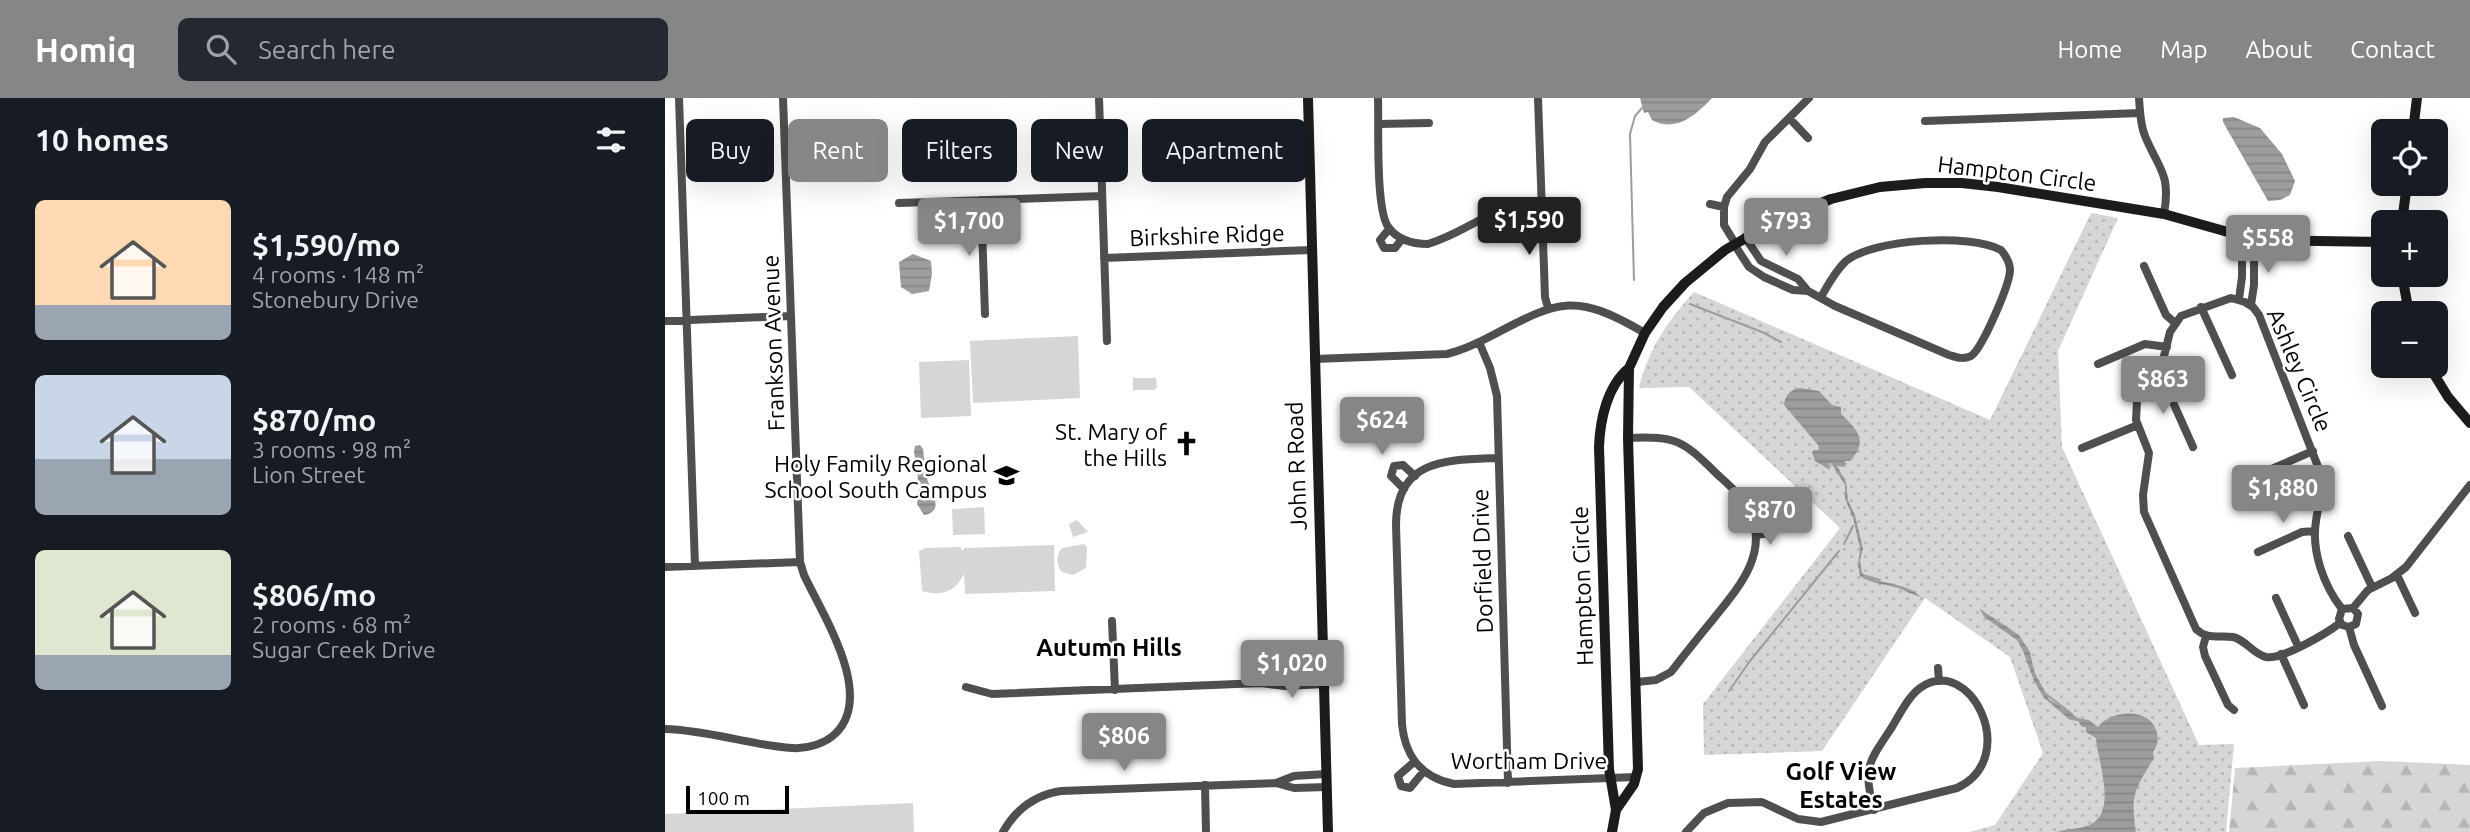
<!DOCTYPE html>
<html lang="en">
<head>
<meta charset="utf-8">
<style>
	body { margin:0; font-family:Ubuntu,sans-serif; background:#242831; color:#f1f3f6; height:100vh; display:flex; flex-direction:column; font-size:26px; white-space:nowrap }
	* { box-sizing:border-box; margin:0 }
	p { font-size:23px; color:#9ea1a6 }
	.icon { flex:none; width:38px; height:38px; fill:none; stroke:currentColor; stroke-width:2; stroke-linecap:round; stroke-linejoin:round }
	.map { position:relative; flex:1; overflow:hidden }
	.details { display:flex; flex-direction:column; background:#171b24; width:665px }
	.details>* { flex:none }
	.top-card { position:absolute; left:21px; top:21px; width:665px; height:63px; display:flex; gap:14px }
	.tools { position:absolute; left:1706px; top:21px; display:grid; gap:14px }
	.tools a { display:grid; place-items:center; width:77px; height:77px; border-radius:10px; background:#171b24; box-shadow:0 7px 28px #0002; font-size:35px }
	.scale { position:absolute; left:21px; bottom:18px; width:103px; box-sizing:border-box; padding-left:7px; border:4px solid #000; border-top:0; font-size:19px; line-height:24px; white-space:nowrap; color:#000; -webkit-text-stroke:5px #fff; paint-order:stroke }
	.price { position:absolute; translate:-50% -60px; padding:0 16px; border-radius:7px; background:#858687; color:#fff; font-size:23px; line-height:46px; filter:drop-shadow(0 2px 4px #0008) }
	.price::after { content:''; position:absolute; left:50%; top:42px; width:21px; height:16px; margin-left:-10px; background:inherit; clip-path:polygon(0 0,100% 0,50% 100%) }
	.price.on { background:#222; color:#fff }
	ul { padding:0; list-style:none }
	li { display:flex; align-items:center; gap:21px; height:175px; padding:0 35px }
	li span { display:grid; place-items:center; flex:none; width:196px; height:140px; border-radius:10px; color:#555 }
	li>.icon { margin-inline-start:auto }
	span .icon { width:84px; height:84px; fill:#fffc; stroke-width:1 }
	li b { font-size:30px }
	h2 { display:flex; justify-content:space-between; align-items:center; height:84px; padding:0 35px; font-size:30px }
	.chip { padding:0 24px; border-radius:10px; background:#171b24; box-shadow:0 7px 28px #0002; font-size:24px; line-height:63px }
	.chip.on { background:#858687; color:#fff }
	header { display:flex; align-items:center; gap:42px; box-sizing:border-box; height:98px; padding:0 35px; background:#858687; color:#fff }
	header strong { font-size:33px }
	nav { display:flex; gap:38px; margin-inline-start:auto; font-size:24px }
	.search { width:490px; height:63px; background:#242831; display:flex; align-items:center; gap:18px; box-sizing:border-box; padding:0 24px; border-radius:10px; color:#9ea1a6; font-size:26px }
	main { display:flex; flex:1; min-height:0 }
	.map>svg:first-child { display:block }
	.grass { fill:url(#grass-dots) }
	.forest { fill:url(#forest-firs) }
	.park { fill:#d6d6d6 }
	.water { fill:url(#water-rules) }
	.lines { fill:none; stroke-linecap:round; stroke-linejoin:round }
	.stream { stroke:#9d9d9d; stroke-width:2 }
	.street { stroke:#4f4f4f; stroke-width:8 }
	.secondary { stroke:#1c1c1c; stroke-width:10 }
	.labels { text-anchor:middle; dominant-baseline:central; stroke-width:5; stroke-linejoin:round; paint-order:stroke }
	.street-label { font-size:23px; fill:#000; stroke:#fff }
	.poi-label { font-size:23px; fill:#000; stroke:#fff; text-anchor:end }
	.neighbourhood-label { font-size:24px; font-weight:bold; fill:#000; stroke:#fff }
</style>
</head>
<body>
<header>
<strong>Homiq</strong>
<div class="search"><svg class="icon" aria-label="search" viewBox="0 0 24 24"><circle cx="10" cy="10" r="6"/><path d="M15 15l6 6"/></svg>Search here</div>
<nav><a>Home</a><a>Map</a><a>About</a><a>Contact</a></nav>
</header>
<main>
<section class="details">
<h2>10 homes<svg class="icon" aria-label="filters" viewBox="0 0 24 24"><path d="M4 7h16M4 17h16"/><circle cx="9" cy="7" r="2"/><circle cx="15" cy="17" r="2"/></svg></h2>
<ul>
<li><span style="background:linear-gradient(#ffd9b3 75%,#9aa5b1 0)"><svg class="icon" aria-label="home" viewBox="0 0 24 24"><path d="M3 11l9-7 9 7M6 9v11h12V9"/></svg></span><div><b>$1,590/mo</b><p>4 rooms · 148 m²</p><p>Stonebury Drive</p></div></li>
<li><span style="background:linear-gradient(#c9d6e8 60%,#9aa5b1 0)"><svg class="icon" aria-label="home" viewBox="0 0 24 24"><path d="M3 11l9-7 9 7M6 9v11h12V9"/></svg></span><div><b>$870/mo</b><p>3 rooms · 98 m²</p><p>Lion Street</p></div></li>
<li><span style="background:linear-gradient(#dfe7d0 75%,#9aa5b1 0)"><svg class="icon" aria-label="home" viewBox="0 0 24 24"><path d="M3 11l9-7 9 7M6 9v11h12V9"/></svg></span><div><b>$806/mo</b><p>2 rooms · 68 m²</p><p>Sugar Creek Drive</p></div></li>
</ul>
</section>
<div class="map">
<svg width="1805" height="734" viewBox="0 0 1805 734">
	<defs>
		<pattern id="grass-dots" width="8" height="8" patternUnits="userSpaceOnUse" patternTransform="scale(1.75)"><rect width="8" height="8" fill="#d6d6d6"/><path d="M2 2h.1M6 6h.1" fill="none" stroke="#b6b6b6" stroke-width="1.8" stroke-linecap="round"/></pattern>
		<pattern id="forest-firs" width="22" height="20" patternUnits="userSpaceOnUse" patternTransform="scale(1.75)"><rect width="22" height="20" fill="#d6d6d6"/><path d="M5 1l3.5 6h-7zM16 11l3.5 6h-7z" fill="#b6b6b6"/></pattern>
		<pattern id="water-rules" width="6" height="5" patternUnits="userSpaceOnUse" patternTransform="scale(1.75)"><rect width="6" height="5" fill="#9d9d9d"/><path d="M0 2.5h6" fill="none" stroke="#858585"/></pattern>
	</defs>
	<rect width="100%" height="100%" fill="#fff"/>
	<path class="grass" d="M1426 115 1453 120 1393 253 1397 349 1534 647 1569 646 1561 734H1304L1330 727 1378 655 1345 559 1260 500 1157 653 1039 657 1038 606 1175 430 1024 289 974 290C983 251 1003 223 1029 194L1325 322Z"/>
	<path class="forest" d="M1717 663 1805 667V734H1564L1570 670Z"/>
	<path class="park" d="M413 238 415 300 308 305 305 243Z
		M304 262 306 318 256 320 254 264Z
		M468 280H491L492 289 489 292H468Z
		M319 409 320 436 288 437 287 411Z
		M412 422 423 434 408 439 404 426Z
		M419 446 422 449 421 470 408 477 397 474C391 467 391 457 397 450Z
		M389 447 390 493 300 496 299 476C290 494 276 499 257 493L254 453 260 450 295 449 298 453 299 450Z
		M248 705 249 734H0V716Z"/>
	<path class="water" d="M975 0H1047C1031 17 1011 35 987 22L983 14 979 15Z
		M1569 19 1595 30 1617 56 1630 83 1625 97 1615 102 1603 103 1558 24V20Z
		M248 156 266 163 267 176 264 193 247 196 236 189 234 164Z
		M1135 290 1154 293 1167 307 1176 309V316C1192 331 1204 343 1185 363H1179L1182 366 1178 369 1172 368 1181 384 1183 402 1190 417 1198 451 1195 462 1197 475C1211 487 1240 483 1256 499 1248 497 1241 493 1233 490 1221 486 1206 486 1195 478L1193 468 1195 450 1188 420 1180 401V387L1166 365 1164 366 1165 372 1150 363 1147 354 1149 352H1154L1153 347 1119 307C1120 297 1126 291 1135 290Z
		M255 347 258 351C259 360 260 370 262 380 264 392 282 413 259 417L252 406 254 389 249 353 250 348Z
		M1315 511 1354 537 1365 554 1369 573 1384 601 1413 620 1424 622 1433 629C1445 612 1484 609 1491 632 1494 640 1493 647 1488 654L1489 660C1470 691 1465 697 1471 734H1392C1402 730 1414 732 1424 727 1454 715 1432 661 1431 640L1421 634V629H1417L1413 623 1405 622 1379 600 1369 583 1358 553 1352 542 1319 519Z"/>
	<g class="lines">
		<path class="stream" d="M969 182 965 36 970 18 977 10
			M1025 206 1097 234 1116 244
			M1179 446 1188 428
			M1201 478 1215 482
			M1064 593 1085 563 1174 453
			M1381 596 1407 616"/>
		<path class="street" d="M14 0 30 468
			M434 0 442 243
			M713 0C714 25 710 114 724 130 734 143 748 146 763 146 806 133 828 105 877 104
			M873 0 880 199 883 210
			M1474 0C1475 13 1475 26 1480 38 1494 72 1506 75 1499 116
			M1125 21 1143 40
			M1260 23 1475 15
			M714 26 764 25
			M316 102 320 216
			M234 105 437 98
			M1045 106 1059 109
			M724 131 715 142 719 150H730L737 141
			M1080 139 1096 163 1133 181 1143 193
			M1070 145 1059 127V109L1062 99 1085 71 1100 44 1144 0
			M1069 146 1084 169 1099 179 1128 192 1143 193 1170 208 1284 257C1291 259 1299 262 1306 258 1317 251 1345 186 1345 172 1345 164 1341 158 1336 152 1305 135 1208 141 1181 163 1170 173 1163 187 1156 199
			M439 160 646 152
			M1479 168 1501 217 1510 225
			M1574 201 1577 179V138
			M1586 207 1589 187V141
			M1536 209 1567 277
			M0 223 126 218
			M814 244 825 270 832 298 843 685
			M649 261 782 256C799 252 813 245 828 237 896 201 911 195 980 235
			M1433 266 1480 246 1502 249
			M1492 274 1498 282 1528 349
			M963 340C1013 338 1017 342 1053 377 1065 388 1078 399 1085 414 1104 455 1074 489 1050 519 1035 537 1020 556 1006 574L991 582 972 584
			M1417 350 1473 327
			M833 360C783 362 731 360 731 427L737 626C740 658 757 680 789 686L971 679
			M1595 376 1648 353
			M739 391 726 378 729 368 738 367 750 378
			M1091 437 1104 435
			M1683 438 1707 489
			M1593 454 1637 434 1650 433
			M0 469 135 464
			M1732 477 1750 515
			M1611 500 1633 548
			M1688 510 1693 516 1691 526 1684 529 1677 527 1674 521 1677 511 1688 510 1703 492 1727 480 1741 469 1805 387
			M447 523 450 592
			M1675 525C1662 535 1617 562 1601 559 1588 556 1581 542 1568 539 1554 537 1542 542 1531 531L1479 414 1478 397 1484 355 1471 322 1472 303 1497 266 1505 234 1516 218 1566 200 1580 204 1588 209 1594 217 1657 379C1659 394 1653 407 1651 423 1646 453 1659 488 1677 511
			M1684 529 1689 547 1717 608
			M1541 538 1538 549 1540 558 1563 607 1569 612
			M1616 556 1639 607
			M1273 570 1274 583
			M596 585 619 575 658 572
			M301 589 327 596 596 585 620 588 659 586
			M0 631C43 632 84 647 127 650 142 651 160 646 171 635 210 596 157 516 139 477L135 464 118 0
			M749 664 733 678 736 688 745 690 759 673
			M611 685 629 678 661 676
			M540 687 541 734
			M338 734C351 711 370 697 396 693L611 685 629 690 662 689
			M1021 734 1039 715 1063 705 1097 704 1133 721 1156 724 1292 690C1357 660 1305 554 1255 590 1243 599 1235 616 1227 629 1204 664 1197 669 1209 712"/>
		<path class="secondary" d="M643 0 663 734
			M1748 33 1752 0
			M1737 124 1742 86
			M1737 177 1744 215
			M1764 268 1783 299 1805 325
			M951 712 969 686 973 671 963 340 964 270 980 235 998 209 1020 185 1060 152 1107 125 1166 101 1215 89 1260 85H1297L1333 89 1499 116 1577 138 1598 142 1718 144
			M947 734 951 712 944 671 934 349C935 322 942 288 964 270"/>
	</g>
	<defs>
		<symbol id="church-bare" viewBox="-9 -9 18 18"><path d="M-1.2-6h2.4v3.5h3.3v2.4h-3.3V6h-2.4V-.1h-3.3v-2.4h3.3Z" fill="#000" stroke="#fff" stroke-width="2.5" paint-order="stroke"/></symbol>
		<symbol id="school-bare" viewBox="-9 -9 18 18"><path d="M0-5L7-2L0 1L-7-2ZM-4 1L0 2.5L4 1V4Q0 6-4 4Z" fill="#000" stroke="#fff" stroke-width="2.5" paint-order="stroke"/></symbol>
	</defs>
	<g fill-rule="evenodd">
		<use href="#church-bare" x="504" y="328" width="35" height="35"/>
		<use href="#school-bare" x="324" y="360" width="35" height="35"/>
	</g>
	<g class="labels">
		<g class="street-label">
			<text transform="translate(1352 75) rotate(7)">Hampton Circle</text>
			<text transform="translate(542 137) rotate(-2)">Birkshire Ridge</text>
			<text transform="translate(108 245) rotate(-92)">Frankson Avenue</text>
			<text transform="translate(1635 272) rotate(67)">Ashley Circle</text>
			<text transform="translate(631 368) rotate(-92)">John R Road</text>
			<text transform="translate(817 463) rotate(-92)">Dorfield Drive</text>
			<text transform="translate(917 488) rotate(-92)">Hampton Circle</text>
			<text x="864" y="662">Wortham Drive</text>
		</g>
		<g class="poi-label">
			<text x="502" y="333">St. Mary of<tspan x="502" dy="26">the Hills</tspan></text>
			<text x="322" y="365">Holy Family Regional<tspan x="322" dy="26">School South Campus</tspan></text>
		</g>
		<g class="neighbourhood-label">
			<text x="444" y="549">Autumn Hills</text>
			<text x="1176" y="673">Golf View<tspan x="1176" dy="28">Estates</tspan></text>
		</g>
	</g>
</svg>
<div class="tools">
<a><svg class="icon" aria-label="locate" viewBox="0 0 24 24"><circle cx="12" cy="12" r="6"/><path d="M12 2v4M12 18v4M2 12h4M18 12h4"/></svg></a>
<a>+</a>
<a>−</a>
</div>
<div class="scale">100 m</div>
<b class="price on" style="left:864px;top:159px">$1,590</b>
<b class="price" style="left:304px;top:160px">$1,700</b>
<b class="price" style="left:1121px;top:160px">$793</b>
<b class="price" style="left:1603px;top:177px">$558</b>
<b class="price" style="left:1498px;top:318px">$863</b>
<b class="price" style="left:717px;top:359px">$624</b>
<b class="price" style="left:1618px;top:427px">$1,880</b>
<b class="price" style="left:1105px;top:449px">$870</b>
<b class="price" style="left:627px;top:602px">$1,020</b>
<b class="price" style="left:459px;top:675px">$806</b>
<div class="top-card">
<a class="chip">Buy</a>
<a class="chip on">Rent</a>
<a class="chip">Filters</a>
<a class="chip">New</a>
<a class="chip">Apartment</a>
</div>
</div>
</main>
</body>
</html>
